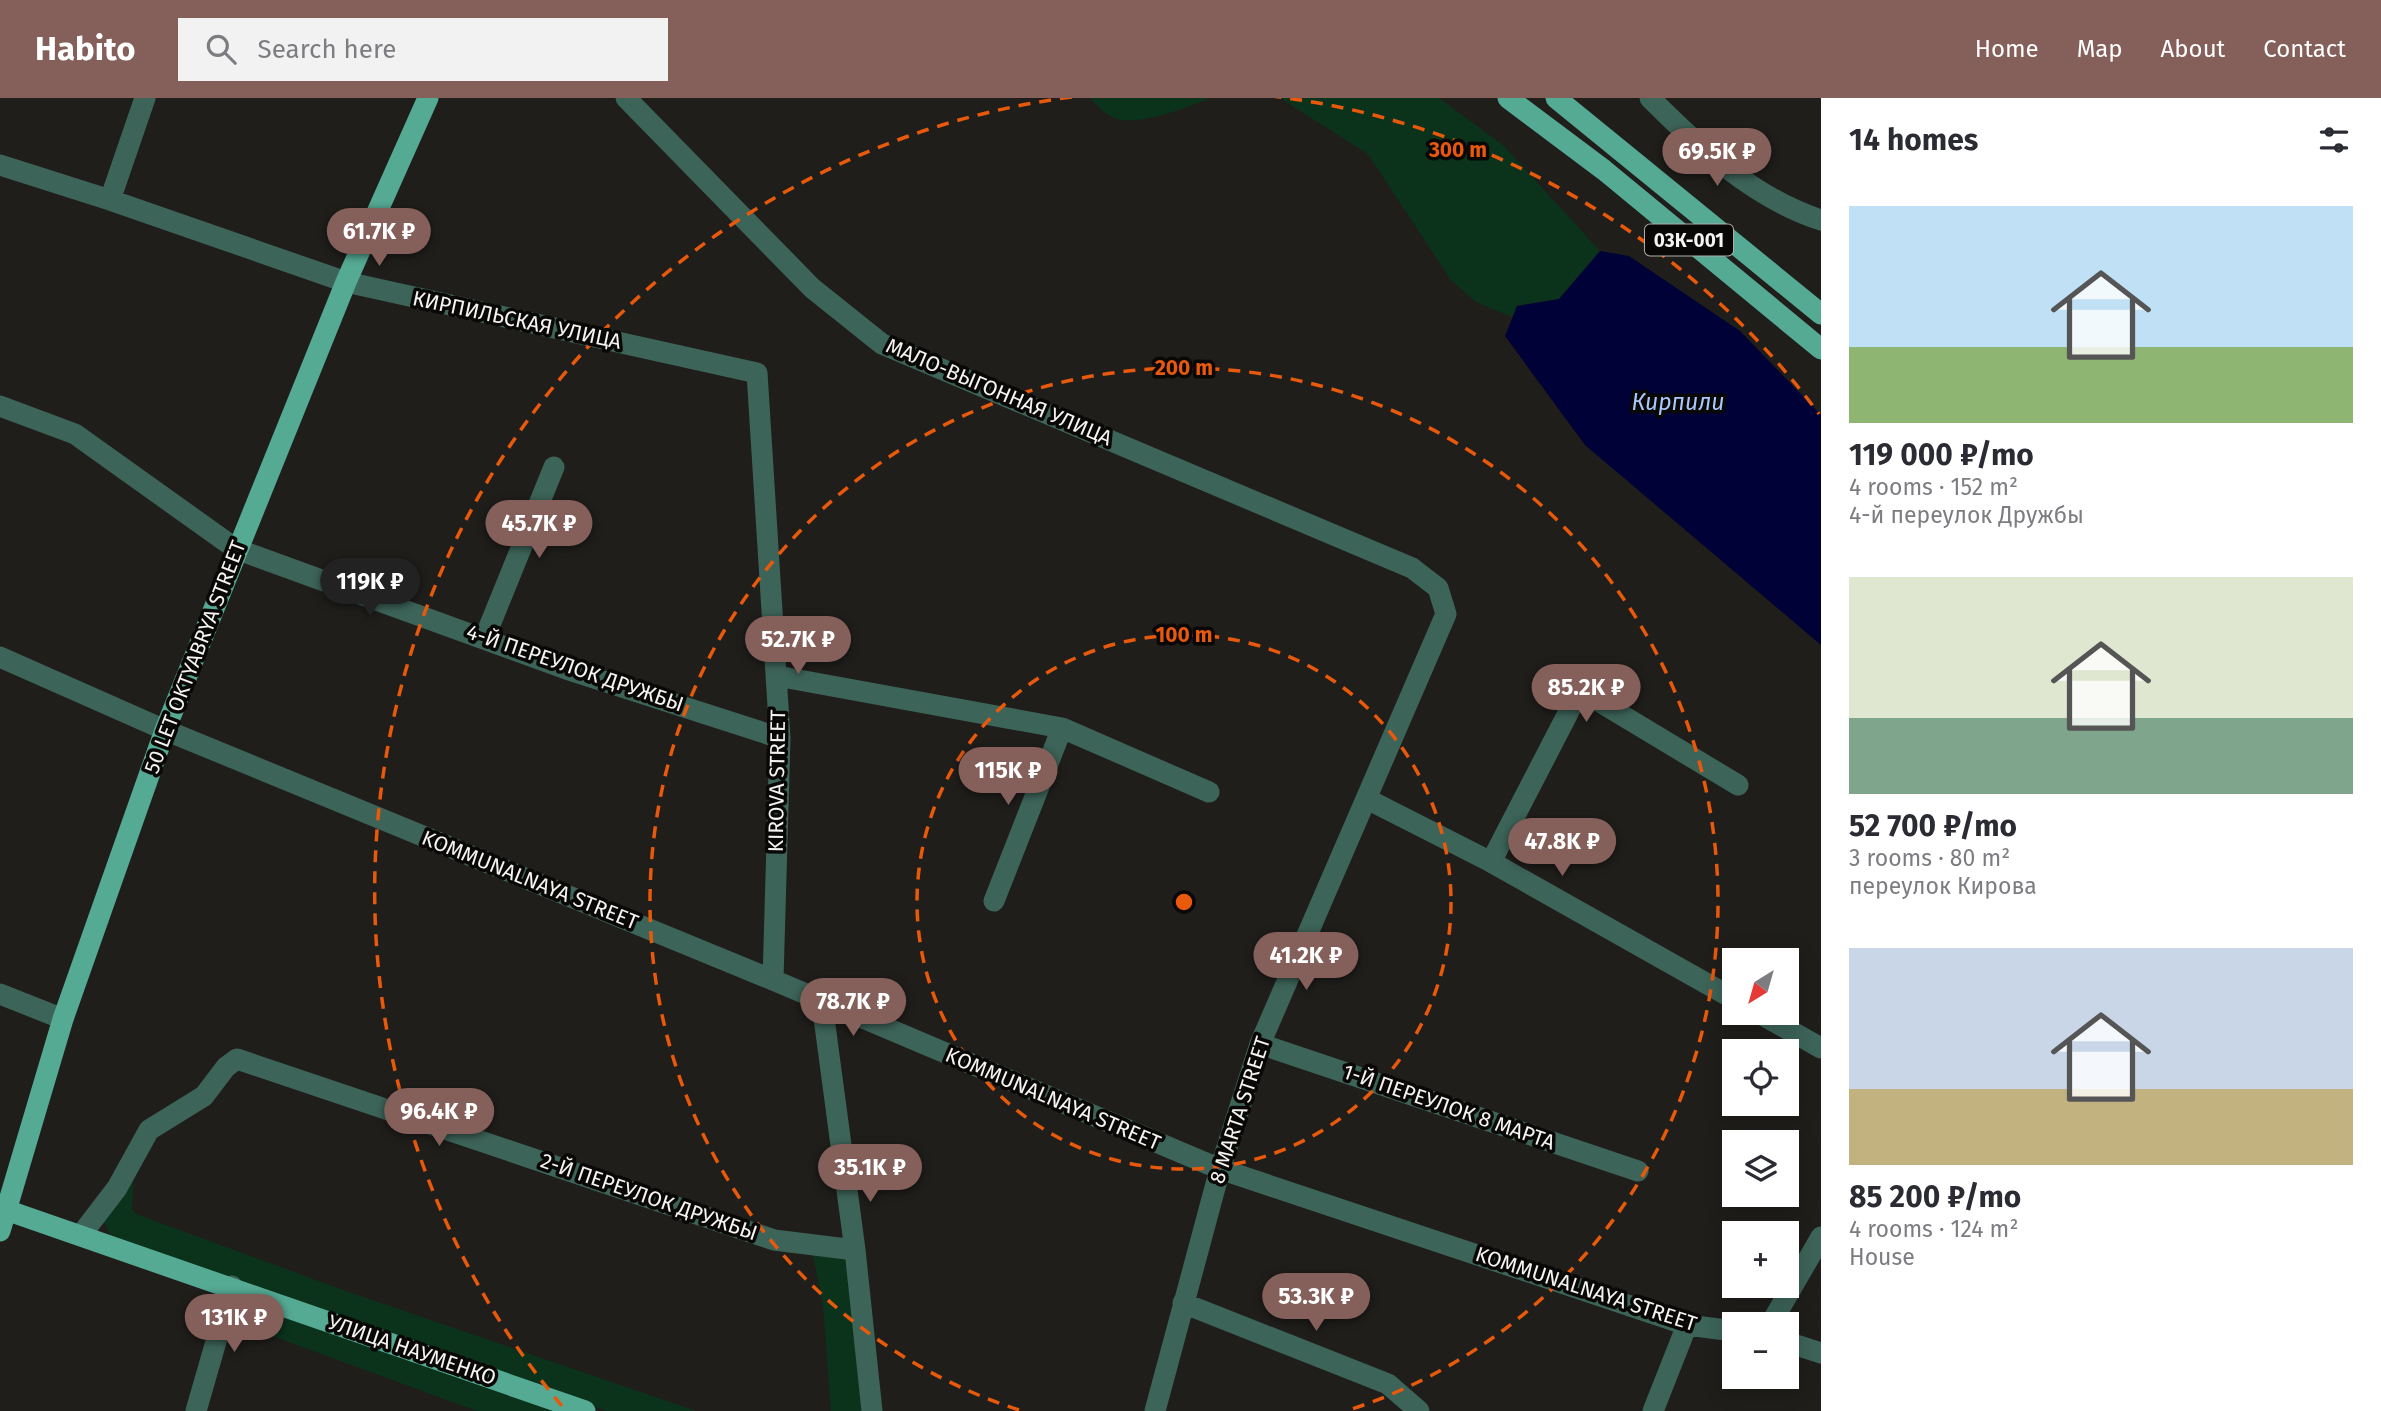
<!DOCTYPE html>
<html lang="en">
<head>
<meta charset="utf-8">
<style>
	body { margin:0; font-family:"Fira Sans",sans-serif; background:#f2f2f3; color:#2b2b33; height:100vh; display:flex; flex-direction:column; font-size:26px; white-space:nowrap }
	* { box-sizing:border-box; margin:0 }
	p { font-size:23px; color:#7c7c81 }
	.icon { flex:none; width:38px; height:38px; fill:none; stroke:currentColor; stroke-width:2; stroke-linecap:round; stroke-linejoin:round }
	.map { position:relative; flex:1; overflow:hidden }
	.details { display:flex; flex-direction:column; background:#fff; width:560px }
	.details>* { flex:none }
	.needle { width:46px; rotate:217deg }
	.buttons { position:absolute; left:1722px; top:850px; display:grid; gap:14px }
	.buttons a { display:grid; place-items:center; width:77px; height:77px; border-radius:0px; background:#fff; box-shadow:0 4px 18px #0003; font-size:35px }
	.price { position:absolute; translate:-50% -60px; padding:0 16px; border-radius:24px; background:#855f5a; color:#fff; font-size:23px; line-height:46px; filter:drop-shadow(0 2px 4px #0008) }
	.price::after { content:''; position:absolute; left:50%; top:42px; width:21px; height:16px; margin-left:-10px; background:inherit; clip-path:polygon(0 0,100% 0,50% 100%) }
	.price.selected { background:#222; color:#fff }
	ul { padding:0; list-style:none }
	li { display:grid; align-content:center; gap:14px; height:371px; padding:0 28px }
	li span { display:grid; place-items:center; height:217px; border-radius:0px; color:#555 }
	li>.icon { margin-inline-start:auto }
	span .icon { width:126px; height:126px; fill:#fffc; stroke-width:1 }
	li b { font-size:30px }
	h2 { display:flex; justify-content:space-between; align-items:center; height:84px; padding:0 28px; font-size:30px }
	header { display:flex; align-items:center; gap:42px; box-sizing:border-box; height:98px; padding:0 35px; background:#855f5a; color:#fff }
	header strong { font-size:33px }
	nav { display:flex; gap:38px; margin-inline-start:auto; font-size:24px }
	.search { width:490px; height:63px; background:#f2f2f3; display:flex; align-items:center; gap:18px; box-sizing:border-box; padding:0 24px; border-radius:0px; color:#7c7c81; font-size:26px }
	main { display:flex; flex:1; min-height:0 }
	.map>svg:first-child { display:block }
	.green { fill:#0b331c }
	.water { fill:#000136 }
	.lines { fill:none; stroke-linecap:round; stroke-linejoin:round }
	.minor { stroke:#3d6459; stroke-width:21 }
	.major { stroke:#55aa94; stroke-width:21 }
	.ring { fill:none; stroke:#e8590c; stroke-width:3.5; stroke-dasharray:12 9 }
	.labels { text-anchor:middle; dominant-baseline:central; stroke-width:7; stroke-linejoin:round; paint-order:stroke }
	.shield { fill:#090807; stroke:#aeadac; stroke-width:2 }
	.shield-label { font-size:19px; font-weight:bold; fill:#f5f4f2 }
	.street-label { font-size:21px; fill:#f5f4f2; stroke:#090807 }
	.water-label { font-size:23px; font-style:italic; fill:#a9c9fe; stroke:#090807 }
	.centre { fill:#e8590c; stroke:#090807; stroke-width:3.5 }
	.ring-label { font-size:21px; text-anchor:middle; font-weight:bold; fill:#e8590c; stroke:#090807; stroke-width:7; stroke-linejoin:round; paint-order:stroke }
</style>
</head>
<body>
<header>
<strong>Habito</strong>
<div class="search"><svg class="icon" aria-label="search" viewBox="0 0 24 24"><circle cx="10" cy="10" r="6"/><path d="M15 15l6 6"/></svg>Search here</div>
<nav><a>Home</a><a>Map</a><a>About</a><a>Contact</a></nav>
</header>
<main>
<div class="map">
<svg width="1821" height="1313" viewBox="0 0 1821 1313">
	<rect width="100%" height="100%" fill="#1f1e1b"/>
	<path class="green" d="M1090 0H1210C1188 9 1133 32 1110 18 1103 14 1096 6 1090 0Z
		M1280 0H1439L1504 48 1600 153 1559 201 1517 208 1512 219 1476 204 1451 182 1368 56Z
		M134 1075 132 1111 136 1116 346 1193 696 1313H607L118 1141 110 1136 104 1124Z
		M813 1157H845L865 1313H831L823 1208Z
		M235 1201 555 1313H477L226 1221Z"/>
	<path class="water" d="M1600 153 1629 158 1740 233 1821 317V547L1585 347 1505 238 1517 208 1559 201Z"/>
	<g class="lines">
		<path class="minor" d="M626 0 812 190 882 246 1412 470 1438 490 1446 516 1260 946 1220 1071 1155 1313
			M1650 0C1700 50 1753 100 1821 122
			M0 67 110 102 346 184 757 275 780 640 773 882
			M110 102 145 0
			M0 308 75 336 236 451 566 571 780 640
			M485 539 554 369
			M0 559 165 632 773 882 1220 1071 1687 1227 1734 1233
			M777 578 1062 630 1209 694
			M1367 701 1491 764 1734 901
			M1491 764 1580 592 1738 687
			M994 803 1062 630
			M0 896 63 921
			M822 905 855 1152 872 1313
			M1759 915 1821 950
			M1260 946 1638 1073
			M81 1137 117 1090 149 1032 204 998 226 969 237 961 774 1142 855 1152
			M1183 1205 1388 1286 1419 1313
			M1770 1227 1821 1139
			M1787 1244 1821 1255
			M196 1313 232 1188
			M1653 1313 1687 1227"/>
		<path class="major" d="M1508 0 1604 72 1821 251
			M1556 0 1821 216
			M0 1110 585 1313
			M0 1133 63 921 165 632 346 184 428 0"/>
	</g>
	<g class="ring">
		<circle cx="1184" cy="804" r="267"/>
		<path d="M1019 1312A534 534 0 1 1 1349 1312"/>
		<path d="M562 1308A801 801 0 1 1 1819 316"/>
	</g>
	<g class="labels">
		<rect class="shield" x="1645" y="126.5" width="88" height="31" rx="5"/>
		<g class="shield-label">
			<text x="1689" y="142">03К-001</text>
		</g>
		<g class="street-label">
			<text transform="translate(517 222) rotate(12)">КИРПИЛЬСКАЯ УЛИЦА</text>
			<text transform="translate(999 294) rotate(23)">МАЛО-ВЫГОННАЯ УЛИЦА</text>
			<text transform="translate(195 559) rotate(-69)">50 LET OKTYABRYA STREET</text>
			<text transform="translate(575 570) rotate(19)">4-Й ПЕРЕУЛОК ДРУЖБЫ</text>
			<text transform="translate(777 683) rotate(-89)">KIROVA STREET</text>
			<text transform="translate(530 782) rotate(22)">KOMMUNALNAYA STREET</text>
			<text transform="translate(1053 1001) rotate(23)">KOMMUNALNAYA STREET</text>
			<text transform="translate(1449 1009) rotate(19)">1-Й ПЕРЕУЛОК 8 МАРТА</text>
			<text transform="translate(1240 1012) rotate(-72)">8 MARTA STREET</text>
			<text transform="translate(649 1099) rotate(19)">2-Й ПЕРЕУЛОК ДРУЖБЫ</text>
			<text transform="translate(1586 1191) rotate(18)">KOMMUNALNAYA STREET</text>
			<text transform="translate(412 1252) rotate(19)">УЛИЦА НАУМЕНКО</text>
		</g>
		<g class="water-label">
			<text x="1678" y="304">Кирпили</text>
		</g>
	</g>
	<circle cx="1184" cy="804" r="10" class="centre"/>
	<g class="ring-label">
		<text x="1458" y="59">300 m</text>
		<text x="1184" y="277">200 m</text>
		<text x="1184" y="544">100 m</text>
	</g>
</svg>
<div class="buttons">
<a><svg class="needle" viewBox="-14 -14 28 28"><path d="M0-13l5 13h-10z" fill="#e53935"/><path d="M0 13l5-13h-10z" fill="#7c7c81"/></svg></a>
<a><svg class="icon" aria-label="locate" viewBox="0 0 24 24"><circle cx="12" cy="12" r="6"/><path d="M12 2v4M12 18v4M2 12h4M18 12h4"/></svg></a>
<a><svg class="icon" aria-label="layers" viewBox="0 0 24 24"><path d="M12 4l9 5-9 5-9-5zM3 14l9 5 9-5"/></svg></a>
<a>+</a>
<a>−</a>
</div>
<b class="price" style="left:1717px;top:90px">69.5K ₽</b>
<b class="price" style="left:379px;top:170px">61.7K ₽</b>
<b class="price" style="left:539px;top:462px">45.7K ₽</b>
<b class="price selected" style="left:370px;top:520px">119K ₽</b>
<b class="price" style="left:798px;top:578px">52.7K ₽</b>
<b class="price" style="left:1586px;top:626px">85.2K ₽</b>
<b class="price" style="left:1008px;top:709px">115K ₽</b>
<b class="price" style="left:1562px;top:780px">47.8K ₽</b>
<b class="price" style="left:1306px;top:894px">41.2K ₽</b>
<b class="price" style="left:853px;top:940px">78.7K ₽</b>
<b class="price" style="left:439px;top:1050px">96.4K ₽</b>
<b class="price" style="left:870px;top:1106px">35.1K ₽</b>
<b class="price" style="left:1316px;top:1235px">53.3K ₽</b>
<b class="price" style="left:234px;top:1256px">131K ₽</b>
</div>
<section class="details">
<h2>14 homes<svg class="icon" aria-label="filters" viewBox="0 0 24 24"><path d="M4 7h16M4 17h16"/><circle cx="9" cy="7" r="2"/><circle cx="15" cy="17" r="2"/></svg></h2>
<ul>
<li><span style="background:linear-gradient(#bfe0f5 65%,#8fb573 0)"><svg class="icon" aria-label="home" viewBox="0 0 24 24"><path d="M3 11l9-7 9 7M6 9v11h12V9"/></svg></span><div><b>119 000 ₽/mo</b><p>4 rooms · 152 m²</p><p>4-й переулок Дружбы</p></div></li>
<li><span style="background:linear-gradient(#dfe7d0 65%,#7fa58c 0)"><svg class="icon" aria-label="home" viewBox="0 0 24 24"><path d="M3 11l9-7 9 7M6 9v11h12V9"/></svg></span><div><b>52 700 ₽/mo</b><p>3 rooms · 80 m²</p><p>переулок Кирова</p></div></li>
<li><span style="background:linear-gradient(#c9d6e8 65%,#c2b280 0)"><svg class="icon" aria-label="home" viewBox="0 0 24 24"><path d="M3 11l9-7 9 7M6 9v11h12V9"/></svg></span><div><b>85 200 ₽/mo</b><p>4 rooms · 124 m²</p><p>House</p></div></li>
</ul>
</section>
</main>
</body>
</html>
